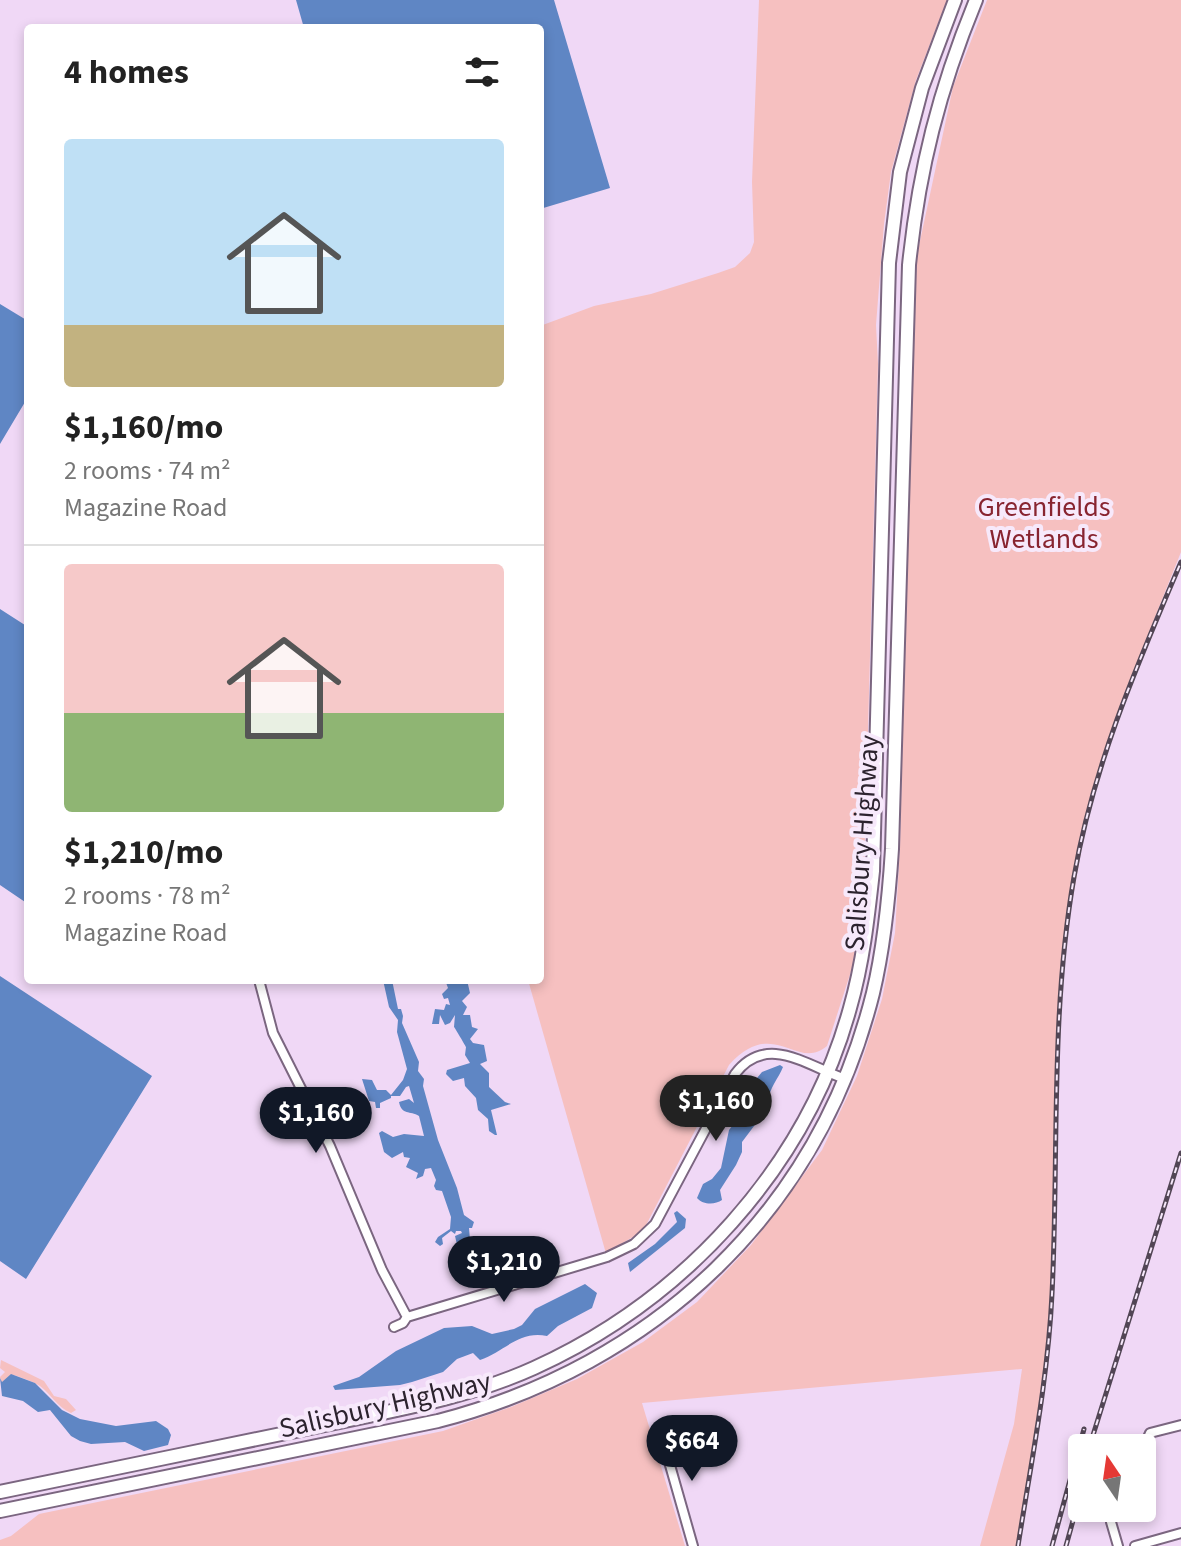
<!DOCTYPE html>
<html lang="en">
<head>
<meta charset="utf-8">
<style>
	body { margin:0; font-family:"Source Sans 3",sans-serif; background:#f2f2f2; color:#222; height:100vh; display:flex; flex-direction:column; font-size:30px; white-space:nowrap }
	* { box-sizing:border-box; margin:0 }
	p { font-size:26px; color:#767676 }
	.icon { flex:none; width:44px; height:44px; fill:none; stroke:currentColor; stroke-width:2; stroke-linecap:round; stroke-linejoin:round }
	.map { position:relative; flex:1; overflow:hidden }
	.panel { position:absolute; left:24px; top:24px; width:520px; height:960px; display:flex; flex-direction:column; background:#fff; border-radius:8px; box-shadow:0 4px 12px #0003 }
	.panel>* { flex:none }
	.needle { width:52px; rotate:347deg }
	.fabs { position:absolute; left:1068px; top:1434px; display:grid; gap:16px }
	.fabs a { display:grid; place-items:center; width:88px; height:88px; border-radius:8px; background:#fff; box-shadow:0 4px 12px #0003; font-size:40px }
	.price { position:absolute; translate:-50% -68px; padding:0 18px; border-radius:28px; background:#111827; color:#fff; font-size:26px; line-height:52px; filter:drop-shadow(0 2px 4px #0008) }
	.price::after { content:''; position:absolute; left:50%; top:48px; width:24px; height:18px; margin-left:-12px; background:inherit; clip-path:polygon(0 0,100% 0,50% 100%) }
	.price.selected { background:#222; color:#fff }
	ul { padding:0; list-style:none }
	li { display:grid; align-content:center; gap:16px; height:424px; padding:0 40px }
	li+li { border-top:2px solid #e0e0e0 }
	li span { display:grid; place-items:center; height:248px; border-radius:8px; color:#555 }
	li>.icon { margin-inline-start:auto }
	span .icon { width:144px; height:144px; fill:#fffc; stroke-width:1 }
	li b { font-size:34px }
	h2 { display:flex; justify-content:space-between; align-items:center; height:96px; padding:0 40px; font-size:34px }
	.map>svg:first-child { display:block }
	.green { fill:#f6c0c0 }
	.water { fill:#5f86c4 }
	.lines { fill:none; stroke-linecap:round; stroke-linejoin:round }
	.minor-casing { stroke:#7b6680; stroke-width:12 }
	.highway-casing { stroke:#7b6680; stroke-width:16 }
	.minor { stroke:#fff; stroke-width:8 }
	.highway { stroke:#fff; stroke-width:12 }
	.rail-casing { stroke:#524655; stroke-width:5 }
	.rail { stroke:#f7e9fb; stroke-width:2; stroke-dasharray:6; stroke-linecap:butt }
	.labels { text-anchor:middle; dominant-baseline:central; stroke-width:8; stroke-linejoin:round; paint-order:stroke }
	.park-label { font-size:28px; fill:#882430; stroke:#f7e9fb }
	.street-label { font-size:28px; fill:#2c232e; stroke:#f7e9fb }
</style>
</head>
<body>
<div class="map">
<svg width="1181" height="1546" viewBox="0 0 1181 1546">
	<rect width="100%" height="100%" fill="#f0d8f6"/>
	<path class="green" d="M759 0H947L916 80 891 172 884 224 876 325 878 364 864 875 853 965 827 1046C797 1072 774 1015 729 1065L643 1231 621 1244 607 1257 528 980H540V326L594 306 651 294 718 273 735 267 750 253 754 242 752 182Z
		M987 0H1181V552L1127 687 1105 751 1089 807 1064 947 1057 1087 1052 1294 1038 1424 1018 1546H980L1014 1424 1022 1369 642 1403 685 1546H0V1540L11 1536 39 1514 443 1431 511 1407 577 1379 643 1342 697 1302 751 1245 822 1150 857 1076 882 999 895 933 900 847 911 370 917 255 953 87Z
		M1 1360 44 1381 54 1396 66 1399 76 1410 71 1413C57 1407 52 1395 40 1386 32 1381 22 1378 14 1375L1 1383 0 1377 5 1372 0 1368Z"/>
	<path class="water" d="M296 0H554L610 188 540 209V28H304Z
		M0 304 28 321V397L0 444Z
		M0 609 28 627V904L0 885Z
		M0 976 152 1076 26 1279 0 1261Z
		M383 980H392L398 1009H401L403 1016 402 1023 419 1062 418 1071 424 1079 423 1086 438 1140 457 1188 464 1215 474 1222 472 1228H469L470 1240 463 1255 458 1249 455 1236 462 1233 461 1231H456L455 1234 451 1231 442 1238 443 1244 440 1246 435 1242 438 1237 450 1229 451 1217 442 1191 436 1190 434 1186 436 1180 431 1168 425 1169 423 1176 416 1179 418 1173 406 1167 410 1158 404 1157 403 1152 392 1158 384 1152 379 1133 382 1131 393 1137 404 1134 424 1136 419 1116C410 1110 402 1116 399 1102L409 1099 414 1103 409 1086 406 1087 400 1096H391V1098L380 1103V1108H376L375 1102 369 1101 362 1079 372 1080 377 1090H386L391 1095 403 1080 407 1069 397 1032 398 1020 389 1007Z
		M445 980H467L470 993 462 1001 467 1007 463 1015H470L472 1027 478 1029 470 1039 473 1043 484 1045 487 1061 480 1064 489 1073V1087L505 1102 511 1104 491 1110 497 1135H495L489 1131 488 1119 478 1110 476 1098 465 1086 464 1078 453 1081 446 1074 447 1070 470 1063 465 1055 466 1047C465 1045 455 1028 454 1027L455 1015 450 1023 445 1025 440 1015 439 1024H432L435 1009 444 1010 446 1004 450 1005 448 998 444 999 442 994 448 988Z
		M780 1065 783 1067C778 1080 766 1091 769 1106L742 1142V1152L736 1165 720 1190 722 1200C715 1205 703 1205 697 1198L703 1184 712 1179 721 1168 729 1130 744 1111 742 1096 762 1072Z
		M677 1211 686 1219 685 1228 630 1272 628 1263 655 1244 677 1222 674 1213Z
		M585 1284 597 1293 592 1308 558 1326 547 1336C519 1330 504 1352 480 1360L473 1353 457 1359 443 1372 412 1382 400 1385 335 1390 333 1386 359 1377 396 1351 444 1328 472 1326 492 1334 514 1329 522 1325 535 1309Z
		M11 1374 35 1383 62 1410 80 1419 116 1426 156 1421 168 1429 171 1435 168 1445 144 1451 125 1442 91 1444 80 1441 71 1436 50 1410 38 1412 23 1401 2 1396 0 1378 2 1382Z"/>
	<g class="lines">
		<defs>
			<path id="minor" d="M259 980 273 1033 330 1146 382 1270 407 1317
				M394 1327 403 1323 407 1317 607 1257 634 1244 655 1224 735 1074C766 1033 806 1065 845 1079
				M660 1430 693 1546
				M1142 1451 1150 1433 1181 1425
				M1116 1508 1111 1522 1118 1546
				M1135 1546 1181 1533"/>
			<path id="highway" d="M0 1492C108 1469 217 1448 325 1425 395 1410 468 1398 534 1368 684 1300 806 1168 850 1008 863 963 868 917 873 871L889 263 900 172 922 88 955 0
				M0 1511 438 1421C654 1365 818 1213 873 993 884 947 889 897 892 849L909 265C919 169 939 90 976 0"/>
		</defs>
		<use href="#minor" class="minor-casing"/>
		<use href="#highway" class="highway-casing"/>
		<use href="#minor" class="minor"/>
		<use href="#highway" class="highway"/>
		<defs>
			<path id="rail" d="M1089 1448 1181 1153
				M1018 1546C1031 1463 1048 1379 1052 1294 1059 1155 1050 1015 1074 877 1093 766 1137 665 1181 562
				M1052 1546 1084 1429
				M1066 1546 1082 1488"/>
		</defs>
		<use href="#rail" class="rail-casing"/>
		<use href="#rail" class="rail"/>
	</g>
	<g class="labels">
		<g class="park-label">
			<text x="1044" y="507">Greenfields<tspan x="1044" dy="32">Wetlands</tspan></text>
		</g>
		<g class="street-label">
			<text transform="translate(862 843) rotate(-86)">Salisbury Highway</text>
			<text transform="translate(385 1405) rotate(-13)">Salisbury Highway</text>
		</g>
	</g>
</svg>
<div class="fabs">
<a><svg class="needle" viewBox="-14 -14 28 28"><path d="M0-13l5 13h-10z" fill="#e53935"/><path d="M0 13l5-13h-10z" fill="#767676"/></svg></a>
</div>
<b class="price selected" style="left:716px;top:1143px">$1,160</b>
<b class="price" style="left:316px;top:1155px">$1,160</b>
<b class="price" style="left:504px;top:1304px">$1,210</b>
<b class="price" style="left:692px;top:1483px">$664</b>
<section class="panel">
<h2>4 homes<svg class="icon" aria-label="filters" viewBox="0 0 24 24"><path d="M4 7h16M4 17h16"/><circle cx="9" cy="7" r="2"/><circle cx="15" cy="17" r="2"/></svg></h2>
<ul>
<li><span style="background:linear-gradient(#bfe0f5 75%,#c2b280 0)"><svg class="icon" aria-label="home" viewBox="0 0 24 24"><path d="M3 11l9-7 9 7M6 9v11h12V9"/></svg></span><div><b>$1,160/mo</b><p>2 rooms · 74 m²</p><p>Magazine Road</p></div></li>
<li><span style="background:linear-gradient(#f6c9c9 60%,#8fb573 0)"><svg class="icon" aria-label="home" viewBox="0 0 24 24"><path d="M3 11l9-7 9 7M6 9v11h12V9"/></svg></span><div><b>$1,210/mo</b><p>2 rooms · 78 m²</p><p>Magazine Road</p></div></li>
</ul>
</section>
</div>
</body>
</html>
